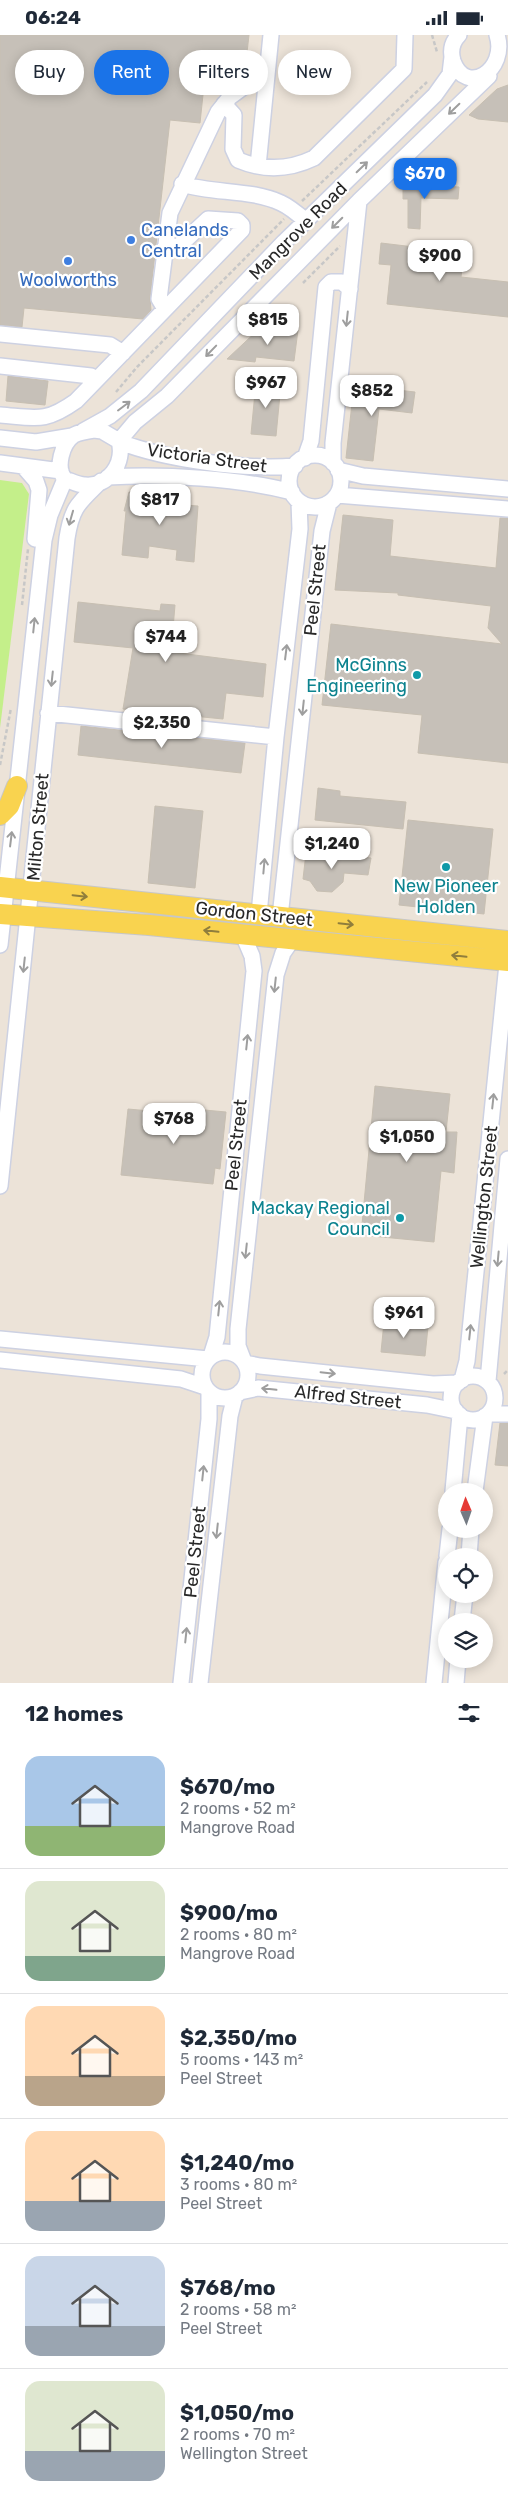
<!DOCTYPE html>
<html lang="en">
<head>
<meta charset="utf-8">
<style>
	body { margin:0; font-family:Rubik,sans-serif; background:#f2f2f3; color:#1f2937; height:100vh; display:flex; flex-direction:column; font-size:19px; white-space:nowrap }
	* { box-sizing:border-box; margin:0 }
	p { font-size:16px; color:#747a83 }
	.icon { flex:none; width:28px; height:28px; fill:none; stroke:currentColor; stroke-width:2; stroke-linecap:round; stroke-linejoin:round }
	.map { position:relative; height:1648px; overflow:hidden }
	.sheet { display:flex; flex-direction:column; background:#fff; flex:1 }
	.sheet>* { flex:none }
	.hud { position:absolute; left:15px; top:15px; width:479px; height:45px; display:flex; gap:10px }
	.needle { width:32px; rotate:358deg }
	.buttons { position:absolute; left:438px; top:1448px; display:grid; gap:10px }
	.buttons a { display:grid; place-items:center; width:55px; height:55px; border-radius:50%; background:#fff; box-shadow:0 2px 12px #0003; font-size:25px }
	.price { position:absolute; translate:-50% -42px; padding:0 11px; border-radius:10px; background:#fff; color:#222; font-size:16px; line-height:32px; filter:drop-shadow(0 1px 2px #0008) }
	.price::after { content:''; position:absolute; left:50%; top:30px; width:15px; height:11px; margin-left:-8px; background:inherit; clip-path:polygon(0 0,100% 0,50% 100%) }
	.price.current { background:#1a73e8; color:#fff }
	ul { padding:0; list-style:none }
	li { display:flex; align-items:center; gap:15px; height:125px; padding:0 25px }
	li+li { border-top:1px solid #e0e1e3 }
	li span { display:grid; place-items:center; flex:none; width:140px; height:100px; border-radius:15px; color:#555 }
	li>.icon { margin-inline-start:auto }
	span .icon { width:60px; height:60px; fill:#fffc; stroke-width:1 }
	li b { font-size:21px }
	h2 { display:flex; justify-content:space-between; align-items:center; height:60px; padding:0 25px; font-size:21px }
	.chip { padding:0 18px; border-radius:22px; background:#fff; box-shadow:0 2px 12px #0003; font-size:18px; line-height:45px }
	.chip.current { background:#1a73e8; color:#fff }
	.status { display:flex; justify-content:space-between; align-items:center; height:35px; padding:0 25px; background:#fff; direction:ltr }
	.status svg { height:14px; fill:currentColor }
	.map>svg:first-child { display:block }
	.pitch { fill:#c4ef8a }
	.building { fill:#c6c0b8; stroke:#c7bfb2 }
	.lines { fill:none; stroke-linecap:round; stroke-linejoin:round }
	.minor-casing { stroke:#cdd1e2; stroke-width:18 }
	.major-casing { stroke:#c7c7c7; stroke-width:22 }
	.path { stroke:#c7c7c7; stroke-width:2.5; stroke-dasharray:4 2.5; stroke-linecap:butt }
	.minor { stroke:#fff; stroke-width:15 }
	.major { stroke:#f9d34f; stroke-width:20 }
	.oneway { stroke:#9e9e9e }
	.oneway2 { stroke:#907e3c }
	.shop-dot { fill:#3f7fe0; stroke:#fff; stroke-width:2 }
	.culture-dot { fill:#0f9aa8; stroke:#fff; stroke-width:2 }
	.labels { text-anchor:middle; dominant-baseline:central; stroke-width:4.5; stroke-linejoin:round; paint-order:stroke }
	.shop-label { font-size:18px; fill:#366cbe; stroke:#fff; text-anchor:start }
	.street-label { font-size:18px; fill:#282828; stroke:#fff }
	.culture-label { font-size:18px; fill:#0d838f; stroke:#fff; text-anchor:end }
</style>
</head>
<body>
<div class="status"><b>06:24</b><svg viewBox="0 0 49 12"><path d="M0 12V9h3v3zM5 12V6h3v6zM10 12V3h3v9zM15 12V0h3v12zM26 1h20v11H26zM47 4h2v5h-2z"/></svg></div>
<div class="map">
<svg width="508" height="1648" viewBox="0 0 508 1648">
	<rect width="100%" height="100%" fill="#ece3d8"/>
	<path class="pitch" d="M0 445 22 448 29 459 0 693Z"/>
	<path class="building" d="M0 0H249L246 26 207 22 200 88 170 85 150 263 151 275 143 284 24 273 22 292 0 290Z
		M508 50V87L478 84 469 80 497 54Z
		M403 150 459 152 458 164 421 163 420 194 408 193V164H403Z
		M381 208 464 218 461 242 508 247V282L387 269 391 230 379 229Z
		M260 293 298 295 294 326 256 322 255 327 227 324Z
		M8 341 48 346 45 370 6 366Z
		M256 347 281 349 276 401 251 399Z
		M354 350 415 357 412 378 379 374 373 426 346 423Z
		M129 457 180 461 186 470 198 471 194 527 176 525 177 515 149 511 148 523 122 520 126 476H124Z
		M343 480 393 485 390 521 496 533 500 483H508V728L418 718 422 680 322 670 331 589 502 609 488 593 491 571 398 560V558L335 555Z
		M78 567 160 576 161 569 175 570 171 617 266 629 263 662 226 658 223 684 123 674 133 613 74 607Z
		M81 691 245 708 241 738 78 720Z
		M318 753 340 756V761L406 767 403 794 315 785Z
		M155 771 203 776 195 853 148 848Z
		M408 785 493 794 484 879 399 870Z
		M306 818 371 823 368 840 344 838 343 847 332 857 317 856 310 846 303 844Z
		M375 1051 450 1059 446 1097H457L454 1138 441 1136 434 1207 361 1200Z
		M183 1073 226 1077 220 1134 215 1133 213 1149 121 1140 128 1074 182 1079Z
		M384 1287 428 1292 425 1321 381 1317Z
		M500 1388H508V1431L495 1430Z"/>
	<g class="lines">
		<defs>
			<path id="minor" d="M459 0C452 7 450 16 453 26 466 62 508 35 497 0
				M224 69 234 80 233 114 238 125C264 136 289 135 314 123L404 34 405 0
				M258 131 271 0
				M182 149C214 159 251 154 281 168 290 172 298 179 306 186
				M165 274 159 264 170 178 218 77 230 62 249 48
				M0 299 110 310 123 318
				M0 331 91 341 97 344
				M0 380C37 383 45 388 76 366L242 195V190L238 186 208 184 179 211 165 212
				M94 395 102 396 119 406C125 428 109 452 85 450 78 450 71 446 65 444 55 433 62 408 74 400 80 397 87 396 94 395Z
				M83 396 110 381 141 356 284 207 435 60 450 39 452 22
				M0 403 36 407 72 401
				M119 406 135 387 167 361 359 166 489 41
				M120 407C167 425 244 435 295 431
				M289 446a26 26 0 1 1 52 0a26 26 0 1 1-52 0Z
				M305 423 311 406 326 252 331 247H342L350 254
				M0 428 61 436
				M333 428V408L359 166
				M23 431 36 446 39 455 35 504
				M338 435 363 441 508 454
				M108 442C164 439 238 443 292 457
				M337 460 508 474
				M48 678 276 702
				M259 879 276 702 300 494 299 467
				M280 882 322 496 329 468
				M0 910 44 505 50 480 65 444
				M0 1151 67 503C72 471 79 468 101 446
				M0 1304 208 1324
				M202 1340a23 23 0 1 1 46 0a23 23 0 1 1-46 0Z
				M211 1321 217 1302 254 936 252 921 243 900
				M243 1324 238 1311V1294L276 940 283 918 292 905
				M0 1325 181 1344 205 1352
				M245 1328 260 1331 433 1349 458 1348
				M451 1363a22 22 0 1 1 44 0a22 22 0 1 1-44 0Z
				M462 1345 467 1326 508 919
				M488 1346 508 1124
				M240 1357 258 1353 427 1370 456 1376
				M488 1379H508
				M453 1456 460 1380
				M475 1456 485 1381
				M447 1521 450 1494
				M469 1521 471 1494
				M462 1586 465 1559
				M181 1648 209 1384V1357
				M200 1648 230 1381 235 1361
				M434 1648 446 1527
				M456 1648 458 1624"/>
			<path id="major" d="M0 780 9 771 17 751
				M0 852 508 906
				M0 879 149 890 508 926"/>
		</defs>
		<use href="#minor" class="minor-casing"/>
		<use href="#major" class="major-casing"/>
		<path class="path" d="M432 0 437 17
			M302 166 427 47
			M303 248 340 211
			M116 357 137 332 284 184
			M22 570 28 514
			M0 730 11 673
			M504 1339 508 1335"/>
		<use href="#minor" class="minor"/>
		<use href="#major" class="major"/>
	</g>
	<defs><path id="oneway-shaft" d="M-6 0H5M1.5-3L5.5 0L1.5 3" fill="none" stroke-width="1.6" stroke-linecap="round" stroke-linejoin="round" transform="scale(1.25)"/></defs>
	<g class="oneway">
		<use href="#oneway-shaft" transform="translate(454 74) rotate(136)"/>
		<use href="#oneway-shaft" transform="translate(362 132) rotate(-44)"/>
		<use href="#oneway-shaft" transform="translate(337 188) rotate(135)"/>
		<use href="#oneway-shaft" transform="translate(347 284) rotate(96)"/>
		<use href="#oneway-shaft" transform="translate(211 316) rotate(134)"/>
		<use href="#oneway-shaft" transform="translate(124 371) rotate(-37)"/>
		<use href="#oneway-shaft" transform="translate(71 483) rotate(106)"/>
		<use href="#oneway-shaft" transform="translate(34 590) rotate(-84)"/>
		<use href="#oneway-shaft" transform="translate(286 617) rotate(-83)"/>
		<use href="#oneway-shaft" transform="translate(52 644) rotate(96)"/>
		<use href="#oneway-shaft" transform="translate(303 673) rotate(96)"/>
		<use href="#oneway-shaft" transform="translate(11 804) rotate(-83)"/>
		<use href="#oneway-shaft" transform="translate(264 831) rotate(-85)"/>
		<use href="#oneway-shaft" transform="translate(24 930) rotate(96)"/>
		<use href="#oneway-shaft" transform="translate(275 950) rotate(96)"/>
		<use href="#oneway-shaft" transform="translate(247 1007) rotate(-84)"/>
		<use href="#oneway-shaft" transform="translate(493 1066) rotate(-84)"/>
		<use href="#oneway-shaft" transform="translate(246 1216) rotate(96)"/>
		<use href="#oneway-shaft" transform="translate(498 1224) rotate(95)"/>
		<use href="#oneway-shaft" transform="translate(219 1273) rotate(-84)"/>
		<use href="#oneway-shaft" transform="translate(470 1297) rotate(-84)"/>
		<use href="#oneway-shaft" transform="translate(328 1338) rotate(6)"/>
		<use href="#oneway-shaft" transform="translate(269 1354) rotate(-174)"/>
		<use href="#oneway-shaft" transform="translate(203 1438) rotate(-84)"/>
		<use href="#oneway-shaft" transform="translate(217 1496) rotate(96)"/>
		<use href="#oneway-shaft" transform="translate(186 1600) rotate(-84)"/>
	</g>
	<g class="oneway2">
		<use href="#oneway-shaft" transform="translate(80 861) rotate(6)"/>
		<use href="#oneway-shaft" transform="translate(346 889) rotate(6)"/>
		<use href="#oneway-shaft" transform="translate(211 896) rotate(-174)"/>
		<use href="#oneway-shaft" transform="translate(459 921) rotate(-174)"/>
	</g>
	<g class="shop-dot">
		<circle cx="131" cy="205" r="5"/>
		<circle cx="68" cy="226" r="5"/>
	</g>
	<g class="culture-dot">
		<circle cx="417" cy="640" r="5"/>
		<circle cx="446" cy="832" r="5"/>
		<circle cx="400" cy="1183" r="5"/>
	</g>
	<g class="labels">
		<g class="shop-label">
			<text x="141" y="195">Canelands<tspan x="141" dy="21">Central</tspan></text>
			<text x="68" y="245" text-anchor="middle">Woolworths</text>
		</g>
		<g class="street-label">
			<text transform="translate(298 196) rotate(-45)">Mangrove Road</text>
			<text transform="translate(207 423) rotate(8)">Victoria Street</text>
			<text transform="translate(315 555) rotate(-84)">Peel Street</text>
			<text transform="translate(38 792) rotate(-85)">Milton Street</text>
			<text transform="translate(254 879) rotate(6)">Gordon Street</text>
			<text transform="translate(236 1110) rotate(-84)">Peel Street</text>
			<text transform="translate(484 1162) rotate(-84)">Wellington Street</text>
			<text transform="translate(348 1362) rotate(6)">Alfred Street</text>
			<text transform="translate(195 1517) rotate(-84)">Peel Street</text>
		</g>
		<g class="culture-label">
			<text x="407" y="630">McGinns<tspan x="407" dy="21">Engineering</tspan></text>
			<text x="446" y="851" text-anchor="middle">New Pioneer<tspan x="446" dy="21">Holden</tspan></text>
			<text x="390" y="1173">Mackay Regional<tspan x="390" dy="21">Council</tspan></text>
		</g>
	</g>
</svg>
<div class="buttons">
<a><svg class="needle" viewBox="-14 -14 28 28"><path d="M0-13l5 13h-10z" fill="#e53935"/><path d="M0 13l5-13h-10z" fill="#747a83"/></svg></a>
<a><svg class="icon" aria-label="locate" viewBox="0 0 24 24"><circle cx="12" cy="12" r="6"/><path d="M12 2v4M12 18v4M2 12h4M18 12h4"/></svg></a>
<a><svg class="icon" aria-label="layers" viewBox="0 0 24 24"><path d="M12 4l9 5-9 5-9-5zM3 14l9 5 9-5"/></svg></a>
</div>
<b class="price current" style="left:425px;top:165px">$670</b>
<b class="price" style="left:440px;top:247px">$900</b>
<b class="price" style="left:268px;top:311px">$815</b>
<b class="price" style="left:266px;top:374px">$967</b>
<b class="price" style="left:372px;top:382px">$852</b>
<b class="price" style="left:160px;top:491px">$817</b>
<b class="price" style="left:166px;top:628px">$744</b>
<b class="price" style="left:162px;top:714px">$2,350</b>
<b class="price" style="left:332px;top:835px">$1,240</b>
<b class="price" style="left:174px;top:1110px">$768</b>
<b class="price" style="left:407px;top:1128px">$1,050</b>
<b class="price" style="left:404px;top:1304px">$961</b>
<div class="hud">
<a class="chip">Buy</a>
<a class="chip current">Rent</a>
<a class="chip">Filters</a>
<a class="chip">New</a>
</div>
</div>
<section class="sheet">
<h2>12 homes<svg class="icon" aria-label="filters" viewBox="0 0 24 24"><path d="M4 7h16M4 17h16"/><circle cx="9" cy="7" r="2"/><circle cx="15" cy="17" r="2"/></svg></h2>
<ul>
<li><span style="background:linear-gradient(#a9c7e8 70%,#8fb573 0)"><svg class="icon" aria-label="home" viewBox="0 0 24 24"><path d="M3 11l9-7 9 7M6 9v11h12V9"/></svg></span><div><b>$670/mo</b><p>2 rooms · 52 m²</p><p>Mangrove Road</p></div></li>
<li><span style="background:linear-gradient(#dfe7d0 75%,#7fa58c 0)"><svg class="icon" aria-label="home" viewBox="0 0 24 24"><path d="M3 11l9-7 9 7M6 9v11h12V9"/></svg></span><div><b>$900/mo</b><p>2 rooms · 80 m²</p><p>Mangrove Road</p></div></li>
<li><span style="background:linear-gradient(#ffd9b3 70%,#b9a48a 0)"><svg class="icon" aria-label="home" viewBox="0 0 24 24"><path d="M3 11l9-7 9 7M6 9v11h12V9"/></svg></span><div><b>$2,350/mo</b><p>5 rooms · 143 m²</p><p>Peel Street</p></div></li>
<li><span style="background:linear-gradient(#ffd9b3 70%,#9aa5b1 0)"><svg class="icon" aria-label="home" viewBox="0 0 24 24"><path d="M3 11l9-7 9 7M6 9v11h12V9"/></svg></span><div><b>$1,240/mo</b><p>3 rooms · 80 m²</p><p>Peel Street</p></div></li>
<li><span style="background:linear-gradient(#c9d6e8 70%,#9aa5b1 0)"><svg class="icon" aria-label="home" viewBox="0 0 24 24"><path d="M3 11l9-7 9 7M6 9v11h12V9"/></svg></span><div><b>$768/mo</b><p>2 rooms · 58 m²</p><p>Peel Street</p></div></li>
<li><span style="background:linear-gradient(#dfe7d0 70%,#9aa5b1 0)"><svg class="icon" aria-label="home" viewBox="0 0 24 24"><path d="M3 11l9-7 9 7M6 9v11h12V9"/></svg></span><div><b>$1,050/mo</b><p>2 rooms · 70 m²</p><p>Wellington Street</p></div></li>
</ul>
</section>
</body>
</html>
